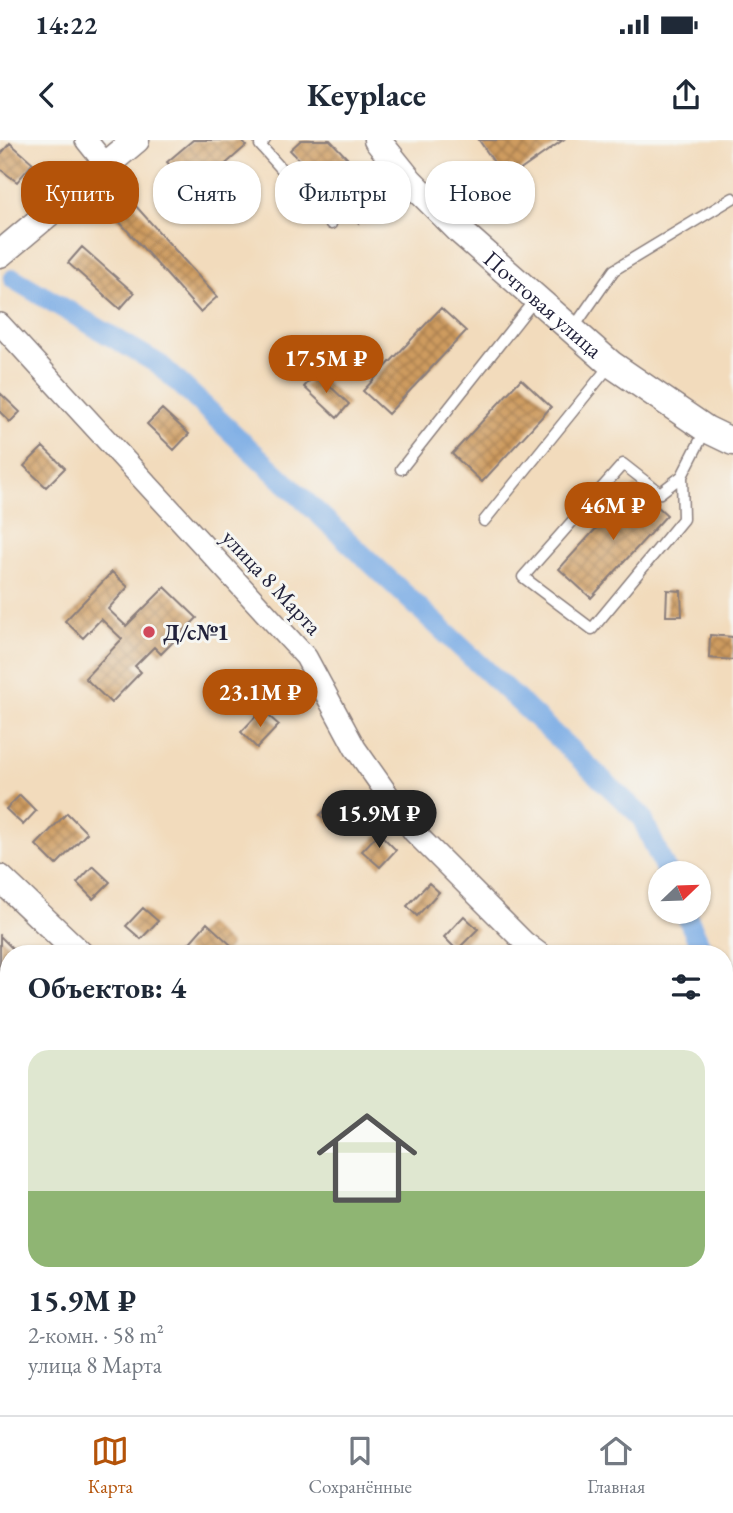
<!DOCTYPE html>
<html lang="ru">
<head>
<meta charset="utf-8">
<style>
	body { margin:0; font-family:"EB Garamond",serif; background:#f6f6f7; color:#1f2937; height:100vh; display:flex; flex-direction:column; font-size:26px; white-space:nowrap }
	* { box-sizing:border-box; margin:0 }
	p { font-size:23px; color:#747a83 }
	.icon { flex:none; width:38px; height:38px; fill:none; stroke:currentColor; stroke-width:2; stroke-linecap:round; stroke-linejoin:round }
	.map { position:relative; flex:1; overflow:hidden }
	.drawer { position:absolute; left:0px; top:805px; width:733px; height:471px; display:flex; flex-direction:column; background:#fff; border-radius:28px 28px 0 0; box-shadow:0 2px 5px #0004 }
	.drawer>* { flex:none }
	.hud { position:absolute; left:21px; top:21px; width:691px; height:63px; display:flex; gap:14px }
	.needle { width:46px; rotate:67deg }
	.fabs { position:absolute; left:648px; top:721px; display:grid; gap:14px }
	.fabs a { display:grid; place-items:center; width:63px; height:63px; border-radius:50%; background:#fff; box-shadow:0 2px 5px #0004; font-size:35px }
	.price { position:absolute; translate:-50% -60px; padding:0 16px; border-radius:24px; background:#b45309; color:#fff; font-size:23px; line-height:46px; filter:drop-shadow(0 2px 4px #0008) }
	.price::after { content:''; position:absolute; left:50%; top:42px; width:21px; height:16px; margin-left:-10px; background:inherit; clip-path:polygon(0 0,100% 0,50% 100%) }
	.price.current { background:#222; color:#fff }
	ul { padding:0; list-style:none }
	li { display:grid; align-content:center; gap:14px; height:371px; padding:0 28px }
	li+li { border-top:2px solid #e0e1e3 }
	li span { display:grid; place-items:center; height:217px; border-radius:21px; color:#555 }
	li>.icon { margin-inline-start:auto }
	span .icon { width:126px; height:126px; fill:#fffc; stroke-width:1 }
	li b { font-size:30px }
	h2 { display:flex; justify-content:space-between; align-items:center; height:84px; padding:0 28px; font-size:30px }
	.chip { padding:0 24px; border-radius:28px; background:#fff; box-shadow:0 2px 5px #0004; font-size:24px; line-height:63px }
	.chip.current { background:#b45309; color:#fff }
	.status { display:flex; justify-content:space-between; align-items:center; height:49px; padding:0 35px; background:#fff; direction:ltr }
	.status svg { height:19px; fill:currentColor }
	header { display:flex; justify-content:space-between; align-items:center; height:91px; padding:0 28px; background:#fff; font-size:32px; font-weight:700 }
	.menu { display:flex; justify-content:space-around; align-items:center; height:98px; border-top:2px solid #e0e1e3; background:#fff; font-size:19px; color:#747a83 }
	.menu a { display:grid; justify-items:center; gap:4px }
	.menu .current { color:#b45309 }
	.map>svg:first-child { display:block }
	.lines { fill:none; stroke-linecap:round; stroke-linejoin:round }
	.canal { stroke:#78aae4; stroke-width:21 }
	.building { fill:url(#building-cross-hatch) }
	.service-casing { stroke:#8a7e7c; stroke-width:13 }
	.minor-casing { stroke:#8a7e7c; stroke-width:24 }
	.tertiary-casing { stroke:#8a7e7c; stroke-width:29 }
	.service { stroke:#fff; stroke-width:10 }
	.minor { stroke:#fff; stroke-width:21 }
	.tertiary { stroke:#fff; stroke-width:26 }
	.poi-dot { fill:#d1495b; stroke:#f6f6f2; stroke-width:2.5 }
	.labels { text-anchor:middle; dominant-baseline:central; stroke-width:6; stroke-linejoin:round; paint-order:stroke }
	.street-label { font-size:23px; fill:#22223b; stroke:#f6f6f2 }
	.poi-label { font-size:23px; font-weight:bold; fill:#22223b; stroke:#f6f6f2; text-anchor:start }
</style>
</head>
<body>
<div class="status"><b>14:22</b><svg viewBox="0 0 49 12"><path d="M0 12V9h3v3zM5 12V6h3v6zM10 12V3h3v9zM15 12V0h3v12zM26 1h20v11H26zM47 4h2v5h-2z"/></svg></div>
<header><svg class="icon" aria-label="back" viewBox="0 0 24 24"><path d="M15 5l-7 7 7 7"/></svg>Keyplace<svg class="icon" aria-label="share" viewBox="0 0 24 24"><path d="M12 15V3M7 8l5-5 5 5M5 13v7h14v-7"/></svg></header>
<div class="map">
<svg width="733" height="1275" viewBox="0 0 733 1275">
	<defs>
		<pattern id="building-cross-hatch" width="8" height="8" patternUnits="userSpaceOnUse" patternTransform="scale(1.75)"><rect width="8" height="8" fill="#ce9b5e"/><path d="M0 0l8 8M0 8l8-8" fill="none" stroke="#a77e4f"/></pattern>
	</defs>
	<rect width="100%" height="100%" fill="#f6f6f2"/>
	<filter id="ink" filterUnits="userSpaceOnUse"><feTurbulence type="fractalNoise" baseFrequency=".0143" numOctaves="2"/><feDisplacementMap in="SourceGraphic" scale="14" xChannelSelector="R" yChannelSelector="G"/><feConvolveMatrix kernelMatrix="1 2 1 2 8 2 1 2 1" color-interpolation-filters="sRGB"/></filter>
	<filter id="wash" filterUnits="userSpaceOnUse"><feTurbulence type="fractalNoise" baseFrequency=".00686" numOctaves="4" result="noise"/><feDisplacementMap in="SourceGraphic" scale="28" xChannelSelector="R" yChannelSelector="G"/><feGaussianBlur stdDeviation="1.57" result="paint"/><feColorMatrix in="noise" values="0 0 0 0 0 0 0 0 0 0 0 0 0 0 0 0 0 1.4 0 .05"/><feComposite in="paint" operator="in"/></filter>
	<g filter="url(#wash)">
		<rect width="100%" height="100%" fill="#f2dbbc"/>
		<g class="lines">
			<path class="canal" d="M14 139 160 225 641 676 667 733
				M685 772 704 814
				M724 859 733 877"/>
		</g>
		<g id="blocks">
			<path class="building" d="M193 0H241L246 6 194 52 167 22Z
				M301 0H330L385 58 359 83 290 10Z
				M479 0H563L506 40Z
				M10 3 33 23 17 42 0 29V15Z
				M126 55 217 157 200 172 109 70Z
				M82 107 134 153 120 169 68 123Z
				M441 168 466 191 388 274 363 251Z
				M316 233 349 264 337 278 304 247Z
				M521 239 551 267 482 342 452 314Z
				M0 253 20 272 10 282 0 272Z
				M162 269 189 294 174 310 147 284Z
				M43 307 65 328 46 347 24 326Z
				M635 346 667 375 591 458 559 429Z
				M112 432 128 447 108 469 126 486 165 447 197 478 161 514 154 507 135 526 141 532 111 563 85 538 122 499 101 479 83 498 65 481Z
				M667 450 681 451 682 476H666Z
				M710 495 733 497V520L709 518Z
				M262 570 279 585 257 608 241 592Z
				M342 653 354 664 332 687 320 675Z
				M20 655 36 671 23 685 6 669Z
				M67 673 87 693 56 725 36 705Z
				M379 693 396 710 380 727 362 711Z
				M93 726 110 742 93 759 77 743Z
				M429 743 439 752 417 776 407 766Z
				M143 768 158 781 141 799 126 786Z
				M464 776 478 789 457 810 444 797Z
				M207 783 231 805 223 814H189L184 809Z
				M0 796 18 814H9V858L0 867Z"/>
		</g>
	</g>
	<g filter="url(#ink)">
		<use href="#blocks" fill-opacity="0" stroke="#8a7e7c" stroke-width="2"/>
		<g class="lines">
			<defs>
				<path id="service" d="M265 0 260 5 331 84
					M572 190 614 130 733 58
					M401 329 536 158
					M682 336 660 353 623 324 523 437 592 489 683 379 682 336 706 289
					M484 381 611 224"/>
				<path id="minor" d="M86 0 106 25
					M0 184 306 517 355 608 414 692 524 802 540 814
					M724 993 733 1003
					M451 1267 452 1275
					M717 1267 724 1275
					M187 1275 190 1267"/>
				<g id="tertiary">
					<path id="s1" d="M377 0 410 41 461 92 611 224 706 289 733 302"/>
					<path d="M0 114 136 0"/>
					<path d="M0 738 80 814"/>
					<path d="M724 1103 733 1096"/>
					<path d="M0 1162 9 1163"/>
				</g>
			</defs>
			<use href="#service" class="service-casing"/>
			<use href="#minor" class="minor-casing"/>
			<use href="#tertiary" class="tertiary-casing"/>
			<use href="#service" class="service"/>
			<use href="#minor" class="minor"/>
			<use href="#tertiary" class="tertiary"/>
		</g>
	</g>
	<circle class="poi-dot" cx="149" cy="492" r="7"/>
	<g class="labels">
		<g class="street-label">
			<text stroke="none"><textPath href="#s1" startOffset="234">Почтовая улица</textPath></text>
			<text transform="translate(272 442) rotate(47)">улица 8 Марта</text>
		</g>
		<g class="poi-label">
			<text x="163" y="492">Д/с№1</text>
		</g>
	</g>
</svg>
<div class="fabs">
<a><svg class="needle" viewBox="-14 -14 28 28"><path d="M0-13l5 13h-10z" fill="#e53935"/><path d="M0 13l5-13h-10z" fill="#747a83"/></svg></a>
</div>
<b class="price" style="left:326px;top:255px">17.5M ₽</b>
<b class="price" style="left:613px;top:402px">46M ₽</b>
<b class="price" style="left:260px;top:589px">23.1M ₽</b>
<b class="price current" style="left:379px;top:710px">15.9M ₽</b>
<div class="hud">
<a class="chip current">Купить</a>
<a class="chip">Снять</a>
<a class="chip">Фильтры</a>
<a class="chip">Новое</a>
</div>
<section class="drawer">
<h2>Объектов: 4<svg class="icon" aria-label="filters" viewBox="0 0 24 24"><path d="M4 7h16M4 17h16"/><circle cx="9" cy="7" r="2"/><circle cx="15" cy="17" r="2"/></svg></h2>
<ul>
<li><span style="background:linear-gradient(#dfe7d0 65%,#8fb573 0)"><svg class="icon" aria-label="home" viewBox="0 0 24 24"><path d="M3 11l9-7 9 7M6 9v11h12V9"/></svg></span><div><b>15.9M ₽</b><p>2-комн. · 58 m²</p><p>улица 8 Марта</p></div></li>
</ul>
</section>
</div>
<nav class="menu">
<a class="current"><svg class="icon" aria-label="map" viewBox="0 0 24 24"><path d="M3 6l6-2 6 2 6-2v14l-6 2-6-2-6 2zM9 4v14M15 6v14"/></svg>Карта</a>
<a><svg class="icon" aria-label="saved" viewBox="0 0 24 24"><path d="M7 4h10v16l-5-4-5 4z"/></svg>Сохранённые</a>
<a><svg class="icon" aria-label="home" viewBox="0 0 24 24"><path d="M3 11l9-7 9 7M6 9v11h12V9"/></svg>Главная</a>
</nav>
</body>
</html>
